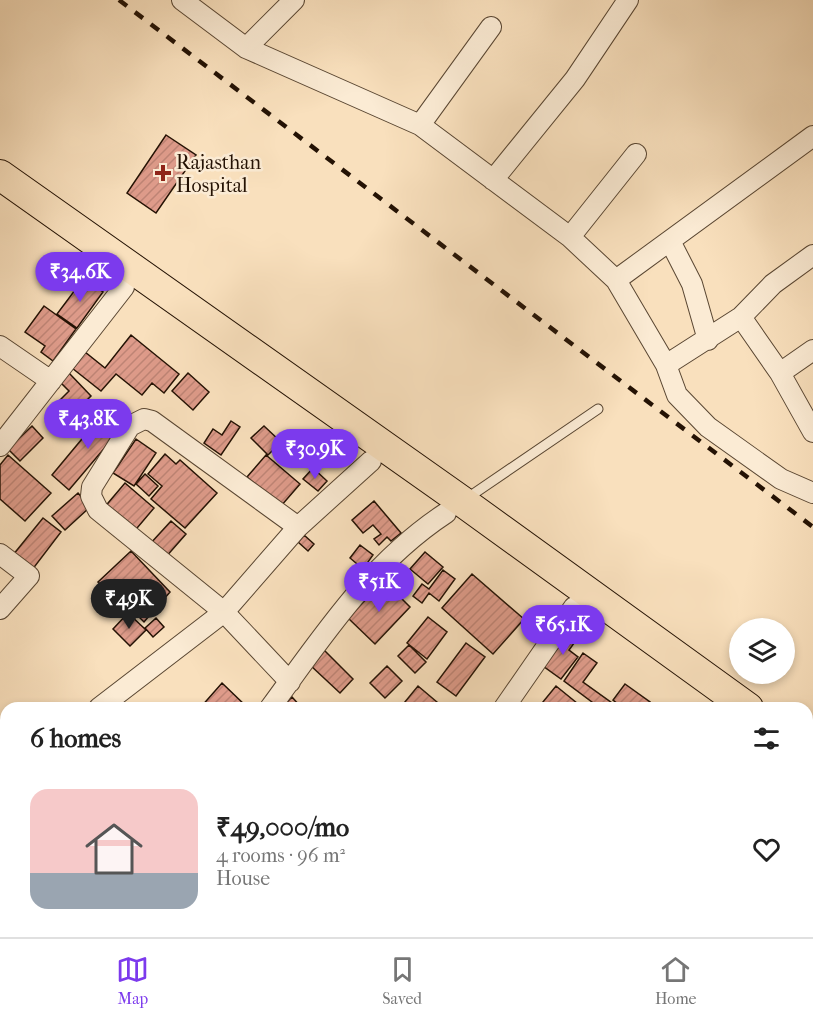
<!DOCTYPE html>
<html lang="en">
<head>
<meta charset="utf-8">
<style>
	body { margin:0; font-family:"IM FELL French Canon",serif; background:#f2f2f2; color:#222; height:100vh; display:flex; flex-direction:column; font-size:22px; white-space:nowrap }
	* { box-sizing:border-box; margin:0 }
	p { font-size:20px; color:#767676 }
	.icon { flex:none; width:33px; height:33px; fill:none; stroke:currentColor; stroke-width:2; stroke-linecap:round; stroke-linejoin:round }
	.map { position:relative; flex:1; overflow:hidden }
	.side { position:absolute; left:0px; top:702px; width:813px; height:236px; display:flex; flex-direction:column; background:#fff; border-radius:18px 18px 0 0; box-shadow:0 3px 9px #0003 }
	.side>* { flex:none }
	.buttons { position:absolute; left:729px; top:618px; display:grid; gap:12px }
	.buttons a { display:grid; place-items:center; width:66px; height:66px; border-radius:50%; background:#fff; box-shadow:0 3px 9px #0003; font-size:30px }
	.price { position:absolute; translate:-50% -51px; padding:0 14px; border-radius:21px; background:#7c3aed; color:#fff; font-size:20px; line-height:39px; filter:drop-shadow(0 2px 3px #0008) }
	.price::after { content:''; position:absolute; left:50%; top:36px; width:18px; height:14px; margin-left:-9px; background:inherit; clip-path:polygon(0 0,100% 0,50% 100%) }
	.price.active { background:#222; color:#fff }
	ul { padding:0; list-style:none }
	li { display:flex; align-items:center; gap:18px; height:150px; padding:0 30px }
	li+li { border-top:2px solid #e0e0e0 }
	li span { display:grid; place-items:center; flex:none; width:168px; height:120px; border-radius:18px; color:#555 }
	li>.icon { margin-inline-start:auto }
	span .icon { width:72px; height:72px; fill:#fffc; stroke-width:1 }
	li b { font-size:26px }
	h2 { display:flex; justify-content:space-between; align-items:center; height:72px; padding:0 30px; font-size:26px }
	.tabs { display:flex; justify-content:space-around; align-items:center; height:84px; border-top:2px solid #e0e0e0; background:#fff; font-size:16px; color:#767676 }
	.tabs a { display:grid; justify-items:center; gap:3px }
	.tabs .active { color:#7c3aed }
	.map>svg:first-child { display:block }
	.building { fill:url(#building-hatch); stroke:#241204; stroke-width:1.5 }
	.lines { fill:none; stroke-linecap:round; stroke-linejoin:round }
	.lane-casing { stroke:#594632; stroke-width:11 }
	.street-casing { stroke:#594632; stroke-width:22 }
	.primary-casing { stroke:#241204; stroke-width:32 }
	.lane { stroke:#fbebd4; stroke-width:9 }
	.street { stroke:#fbebd4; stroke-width:20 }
	.primary { stroke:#f9e0bd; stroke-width:30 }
	.rail { stroke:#241204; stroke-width:4.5; stroke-dasharray:10 10; stroke-linecap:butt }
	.poi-dot { fill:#8f2418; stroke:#fbebd4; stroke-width:2 }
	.labels { text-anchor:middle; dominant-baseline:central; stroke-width:5; stroke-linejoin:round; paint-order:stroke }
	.poi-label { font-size:20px; fill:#241204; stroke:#fbebd4; text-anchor:start }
</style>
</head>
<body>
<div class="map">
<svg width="813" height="937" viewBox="0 0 813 937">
	<defs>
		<pattern id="building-hatch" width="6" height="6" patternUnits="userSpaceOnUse" patternTransform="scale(1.5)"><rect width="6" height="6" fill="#de9b8a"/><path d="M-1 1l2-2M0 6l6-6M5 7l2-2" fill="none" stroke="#be8475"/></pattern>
	</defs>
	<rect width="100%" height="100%" fill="#f9e0bd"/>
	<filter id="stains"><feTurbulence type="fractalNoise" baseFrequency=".00333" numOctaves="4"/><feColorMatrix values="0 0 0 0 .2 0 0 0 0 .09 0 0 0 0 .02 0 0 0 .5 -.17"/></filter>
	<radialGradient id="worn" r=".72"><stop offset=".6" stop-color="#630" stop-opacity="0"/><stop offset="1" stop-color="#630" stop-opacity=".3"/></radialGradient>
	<path class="building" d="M166 135 196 155 156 213 127 193Z
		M84 278 103 292 77 328 57 314Z
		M44 306 76 329 53 361 41 352 45 346 25 332Z
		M131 335 179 374 164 393 152 383 142 395 116 374 101 391 72 368 85 352 105 368Z
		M69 373 91 396 61 426 53 418 62 409 57 403 69 391 60 382Z
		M188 373 209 392 193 410 172 391Z
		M106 410 124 425 69 490 52 475Z
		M231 421 240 427 221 455 204 443 213 429 222 435Z
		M32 426 43 438 20 461 8 449Z
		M264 426 281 442 268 455 251 438Z
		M136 439 156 453 134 486 113 473Z
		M165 454 176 464 180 460 217 493 185 528 151 499 162 486 148 474Z
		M8 455 51 493 25 521 0 499V465Z
		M266 455 300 484 281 506 247 477Z
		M313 468 327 481 318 491 303 479Z
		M145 474 158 486 149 496 136 484Z
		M125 483 154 508 132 534 103 509Z
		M78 493 90 507 65 530 52 516Z
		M374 501 401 533 391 541 387 537 379 545 374 539 381 534 373 525 363 533 352 520Z
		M43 518 61 532 32 570 13 555Z
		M171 521 186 534 165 558 150 544Z
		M304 535 314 544 308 551 298 542Z
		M360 545 373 555 363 569 350 558Z
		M131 551 170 592 144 622 130 608 126 612 98 582Z
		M425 552 443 567 428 584 410 569Z
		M443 570 455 579 439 601 429 593 422 603 413 596 422 584 429 589Z
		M472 574 524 619 493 654 442 608Z
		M384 581 410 607 375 644 348 618Z
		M128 613 146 630 130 646 113 629Z
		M428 617 447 632 427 659 407 643Z
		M156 618 164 627 153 637 145 628Z
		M571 628 580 635 569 650 578 657 561 679 543 666Z
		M466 643 485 657 456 696 437 682Z
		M409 645 426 662 415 673 398 656Z
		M324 650 353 679 340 693 310 665Z
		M583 653 597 663 583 682 612 703 608 708H600L564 681Z
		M387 666 402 681 385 698 370 683Z
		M222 683 248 708H200Z
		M625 684 650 702 645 708H623L613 700Z
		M418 686 444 708H400Z
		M556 686 583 708H538Z
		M292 697 302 708H281Z
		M813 816V843L807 839V825Z
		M0 857 6 865V900L0 893Z
		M807 879 813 884V925L807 931Z
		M35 932H43L47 937H27Z
		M101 932H145L149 937H108Z
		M201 932H229L233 937H194Z
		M380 932H428L429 933 424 937H373Z
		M447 932H484L478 937H453Z
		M584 932H609L614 937H589Z
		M760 932H768L773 937H754Z
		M784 932H797L802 937H778Z"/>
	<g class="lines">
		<defs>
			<path id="lane" d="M466 499 598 409"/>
			<path id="street" d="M182 0 246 48 420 125 570 237 616 280 666 365 677 395 708 427 781 479 813 493
				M246 48 294 0
				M420 125 491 27
				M493 180 575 79 628 0
				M570 237 636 154
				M670 241 692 284 708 340
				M616 280 813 136
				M741 317 780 373 813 432
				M0 346 51 381
				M666 365 741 317 773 284 813 255
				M780 373 813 350
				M0 446 124 287
				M0 554 29 576 0 609
				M290 682 224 612 98 510 91 496 92 487 130 426 144 419 152 421 298 527
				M99 708 224 612 298 527 371 461
				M270 708C323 636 370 563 446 513
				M504 708 574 607
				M0 793 6 788
				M807 794 813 785
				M807 854 813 858
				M434 932 439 937
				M7 937 14 932
				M180 937 187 932
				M333 937 340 932
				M556 937 561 932
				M684 937 689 932"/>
			<path id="primary" d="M0 175 463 502 748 708
				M807 751 813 755"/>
		</defs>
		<use href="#lane" class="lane-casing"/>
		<use href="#street" class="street-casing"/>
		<use href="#primary" class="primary-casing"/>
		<use href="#lane" class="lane"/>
		<use href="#street" class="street"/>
		<use href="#primary" class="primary"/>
		<path class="rail" d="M119 0 813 527"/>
	</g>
	<path class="poi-dot" d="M160 164h6v6h6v6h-6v6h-6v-6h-6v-6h6z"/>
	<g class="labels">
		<g class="poi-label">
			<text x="176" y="162">Rajasthan<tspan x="176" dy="23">Hospital</tspan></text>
		</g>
	</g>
	<rect width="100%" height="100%" filter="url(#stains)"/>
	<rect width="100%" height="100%" fill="url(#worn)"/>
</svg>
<div class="buttons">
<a><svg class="icon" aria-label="layers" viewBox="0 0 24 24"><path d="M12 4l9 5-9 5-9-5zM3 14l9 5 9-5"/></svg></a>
</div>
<b class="price" style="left:80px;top:303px">₹34.6K</b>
<b class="price" style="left:88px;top:450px">₹43.8K</b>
<b class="price" style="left:315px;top:480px">₹30.9K</b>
<b class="price" style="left:379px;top:613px">₹51K</b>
<b class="price active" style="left:129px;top:630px">₹49K</b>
<b class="price" style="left:563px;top:656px">₹65.1K</b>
<section class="side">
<h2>6 homes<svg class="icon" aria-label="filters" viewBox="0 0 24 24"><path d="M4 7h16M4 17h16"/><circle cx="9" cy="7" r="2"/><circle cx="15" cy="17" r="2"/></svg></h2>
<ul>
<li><span style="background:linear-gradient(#f6c9c9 70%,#9aa5b1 0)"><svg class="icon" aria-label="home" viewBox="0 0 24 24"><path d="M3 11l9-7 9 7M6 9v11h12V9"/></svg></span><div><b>₹49,000/mo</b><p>4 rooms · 96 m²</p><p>House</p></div><svg class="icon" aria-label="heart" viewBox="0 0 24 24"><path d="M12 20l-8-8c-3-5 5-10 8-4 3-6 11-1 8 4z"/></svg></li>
</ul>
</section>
</div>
<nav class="tabs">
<a class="active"><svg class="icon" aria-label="map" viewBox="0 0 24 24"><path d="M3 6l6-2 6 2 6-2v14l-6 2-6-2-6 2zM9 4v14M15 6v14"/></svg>Map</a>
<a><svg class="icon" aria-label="saved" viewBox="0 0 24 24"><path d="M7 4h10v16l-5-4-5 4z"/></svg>Saved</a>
<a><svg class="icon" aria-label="home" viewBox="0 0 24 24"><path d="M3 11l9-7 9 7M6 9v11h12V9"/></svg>Home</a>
</nav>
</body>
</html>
